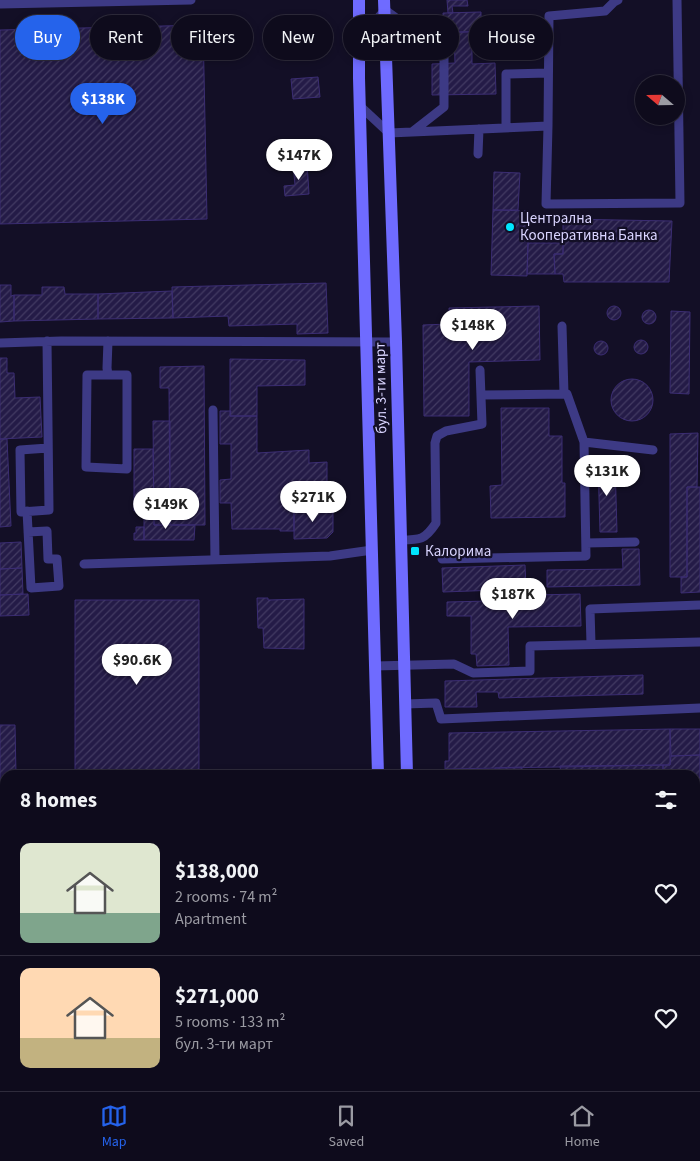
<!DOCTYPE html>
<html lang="en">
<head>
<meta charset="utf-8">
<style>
	body { margin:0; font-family:"Source Sans 3",sans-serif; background:#1c1929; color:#f1f3f6; height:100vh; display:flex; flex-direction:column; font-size:19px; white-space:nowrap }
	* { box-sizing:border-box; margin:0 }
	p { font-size:16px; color:#9b9ba3 }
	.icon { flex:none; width:28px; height:28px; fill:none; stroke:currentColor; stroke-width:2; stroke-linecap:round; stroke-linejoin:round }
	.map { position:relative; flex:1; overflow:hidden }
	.panel { position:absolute; left:0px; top:770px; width:700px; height:321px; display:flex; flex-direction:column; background:#0e0b1c; border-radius:15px 15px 0 0; box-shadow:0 2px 8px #0003,0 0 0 1px #2e2b3b }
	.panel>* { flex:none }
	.guide { position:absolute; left:15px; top:15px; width:670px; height:45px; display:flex; gap:10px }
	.needle { width:32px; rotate:290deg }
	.tools { position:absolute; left:635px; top:75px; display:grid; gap:10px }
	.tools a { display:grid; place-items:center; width:50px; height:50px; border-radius:50%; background:#0e0b1c; box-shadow:0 2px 8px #0003,0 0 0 1px #2e2b3b; font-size:25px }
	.price { position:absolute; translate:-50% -42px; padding:0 11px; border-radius:18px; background:#fff; color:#222; font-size:16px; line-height:32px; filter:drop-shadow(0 1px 2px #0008) }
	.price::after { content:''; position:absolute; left:50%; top:30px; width:15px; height:11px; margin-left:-8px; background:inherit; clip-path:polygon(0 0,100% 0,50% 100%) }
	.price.current { background:#2563eb; color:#fff }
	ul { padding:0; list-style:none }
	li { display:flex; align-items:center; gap:15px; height:125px; padding:0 20px }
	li+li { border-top:1px solid #2e2b3b }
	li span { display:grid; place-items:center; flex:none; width:140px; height:100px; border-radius:10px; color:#555 }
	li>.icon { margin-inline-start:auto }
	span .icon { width:60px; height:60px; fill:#fffc; stroke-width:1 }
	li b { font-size:21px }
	h2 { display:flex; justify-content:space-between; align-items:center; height:60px; padding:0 20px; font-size:21px }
	.chip { padding:0 18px; border-radius:22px; background:#0e0b1c; box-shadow:0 2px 8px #0003,0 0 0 1px #2e2b3b; font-size:18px; line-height:45px }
	.chip.current { background:#2563eb; color:#fff }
	.tab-bar { display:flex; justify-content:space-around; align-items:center; height:70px; border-top:1px solid #2e2b3b; background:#0e0b1c; font-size:14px; color:#9b9ba3 }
	.tab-bar a { display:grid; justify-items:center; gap:2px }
	.tab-bar .current { color:#2563eb }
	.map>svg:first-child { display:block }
	.building { fill:url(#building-hatch); stroke:#3b2d73 }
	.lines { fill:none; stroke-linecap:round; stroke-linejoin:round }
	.service { stroke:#3d3a85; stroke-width:9 }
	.secondary { stroke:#6f6bff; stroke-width:12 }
	.poi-dot { fill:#00e5ff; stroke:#130f26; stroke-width:2 }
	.labels { text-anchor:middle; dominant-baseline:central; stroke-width:4.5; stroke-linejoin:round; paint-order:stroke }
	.poi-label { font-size:15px; fill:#d9d4ff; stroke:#130f26; text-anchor:start }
	.street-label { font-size:15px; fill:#d9d4ff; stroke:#130f26 }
</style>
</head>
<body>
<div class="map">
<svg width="700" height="1091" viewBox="0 0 700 1091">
	<defs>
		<pattern id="building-hatch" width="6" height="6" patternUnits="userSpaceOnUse" patternTransform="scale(1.25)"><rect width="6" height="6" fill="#241b47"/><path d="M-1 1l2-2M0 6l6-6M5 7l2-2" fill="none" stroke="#433b63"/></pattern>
	</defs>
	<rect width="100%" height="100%" fill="#130f26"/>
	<path class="building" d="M447 0H467L468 6H452L453 13H448Z
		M481 12V31L443 33V13Z
		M203 25 207 219 0 224V30Z
		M454 32H472V64L495 63 496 94 432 95V64L455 63Z
		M318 77 320 97 293 99 291 79Z
		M307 163 309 194 285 196 284 186 295 185 293 164Z
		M494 172 520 173 518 210H493Z
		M493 210 529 211 527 276 491 275Z
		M563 219 672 221 669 282H564L563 274H555L554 254H563Z
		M528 243H563V254H554L555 274H527Z
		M326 283 328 333 297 334V324L229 326 228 316 173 318 172 287Z
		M0 285H11V296L14 295V321L0 322Z
		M42 287H64L65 294H98V319L14 321V295H42Z
		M172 291 173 318 98 319V294Z
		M607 313a7 7 0 1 1 14 0a7 7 0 1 1-14 0Z
		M539 306 540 360 469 362V416H424L423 325 449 324V308Z
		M642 317a7 7 0 1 1 14 0a7 7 0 1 1-14 0Z
		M671 311 690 312 689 394 670 393Z
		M634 347a7 7 0 1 1 14 0a7 7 0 1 1-14 0Z
		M594 348a7 7 0 1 1 14 0a7 7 0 1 1-14 0Z
		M0 358H7V373H14L15 398 40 397 42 437 0 439Z
		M230 359 305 360V385L257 386V416H230Z
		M204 366 205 525H170L169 388H160V367Z
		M611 400a21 21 0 1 1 42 0a21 21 0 1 1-42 0Z
		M501 408H549V436H562V483H565V517L491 518 490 486 502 485Z
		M220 411H231L230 416H257V453L309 450V463L327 462V482H329L328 508 294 509V531H280V529H232L231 503H220V480L231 479V444H220Z
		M153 421H170V525H154Z
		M698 433 697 487H687V577H670V434Z
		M0 439H7L11 526 0 527Z
		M134 449H153L154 510 134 511Z
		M598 462H615L617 532H600Z
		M687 487H700V592L681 593V577H687Z
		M333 508V532L327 538 294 539V509Z
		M144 510H154V525H195L194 540H144Z
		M136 527H144V540H134V533H136Z
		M21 542 22 568 0 569V543Z
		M622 549H639L640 585 547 587V570L623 569Z
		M525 565 526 589 443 592 442 568Z
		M22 568 23 594 0 595V569Z
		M28 594 29 615 0 616V595Z
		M580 594 581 626 508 627 509 665 477 666 476 654H471V616H447V602L489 601V596Z
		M257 598H268V600L304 599V649L264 648 263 628H258Z
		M75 600H199V772L75 773Z
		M643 675V694L499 698 498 692H476L477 707H445V681Z
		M0 725H15L16 775H5V804H0Z
		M670 729V765L445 769V761H449V733Z
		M670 729H700V755L671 756Z
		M700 755V804H695V775H663V765H670L671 756Z
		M663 765V775H565L561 774 560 766Z
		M522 767V775H495V768Z
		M0 823H5V879H0Z
		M0 914 5 915V1042H2L3 1017H0Z
		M444 1086H468L457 1091H444Z"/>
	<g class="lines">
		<path class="service" d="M0 4 191 0
			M359 40 385 10 444 53V107L412 132
			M360 106 389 133 548 126 546 204 680 203 677 0
			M548 126 549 16 605 11 614 2 618 0
			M506 128V74L548 73
			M478 154 479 129
			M562 326 564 394
			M47 341 49 510 21 512 20 450 48 448
			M108 341 107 368 108 375H87L86 467 127 469V375H108
			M0 343 61 341 396 342
			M213 410 215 560
			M584 442 653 450
			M27 511 31 588 59 586 57 559H48L47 531 28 532
			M401 540C420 540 425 540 436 523L435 443 437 436 446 431 482 424 480 370
			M586 543 635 542
			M442 559 586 556 584 442 567 394 481 395
			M84 564 330 556 372 550
			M591 644 590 609 700 605
			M375 666 454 664 473 673 530 671V646L700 642
			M405 704 436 703 441 719 700 708
			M682 1091 700 1089"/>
		<path class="secondary" d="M359 0V78L378 775
			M384 0 396 342 407 775
			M386 1086V1091
			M416 1086V1091"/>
	</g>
	<g class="poi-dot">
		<circle cx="510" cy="227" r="5"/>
		<rect x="410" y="546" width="10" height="10" rx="2.5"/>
	</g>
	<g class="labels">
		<g class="poi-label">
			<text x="520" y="218">Централна<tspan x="520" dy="17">Кооперативна Банка</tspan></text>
			<text x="425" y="551">Калорима</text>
		</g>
		<g class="street-label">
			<text transform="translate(381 388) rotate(-91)">бул. 3-ти март</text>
		</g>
	</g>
</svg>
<div class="tools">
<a><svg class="needle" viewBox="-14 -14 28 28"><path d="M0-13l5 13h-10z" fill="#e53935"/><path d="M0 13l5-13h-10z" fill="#9b9ba3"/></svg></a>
</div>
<b class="price current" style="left:103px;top:125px">$138K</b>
<b class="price" style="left:299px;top:181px">$147K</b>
<b class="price" style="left:473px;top:351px">$148K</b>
<b class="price" style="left:607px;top:497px">$131K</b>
<b class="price" style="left:313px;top:523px">$271K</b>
<b class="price" style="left:166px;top:530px">$149K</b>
<b class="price" style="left:513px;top:620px">$187K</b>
<b class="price" style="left:137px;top:686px">$90.6K</b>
<div class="guide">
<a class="chip current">Buy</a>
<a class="chip">Rent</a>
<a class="chip">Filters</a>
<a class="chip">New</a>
<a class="chip">Apartment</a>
<a class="chip">House</a>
</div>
<section class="panel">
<h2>8 homes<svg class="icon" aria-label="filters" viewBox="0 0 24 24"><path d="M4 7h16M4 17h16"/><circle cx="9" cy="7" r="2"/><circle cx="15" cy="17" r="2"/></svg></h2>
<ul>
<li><span style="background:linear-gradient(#dfe7d0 70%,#7fa58c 0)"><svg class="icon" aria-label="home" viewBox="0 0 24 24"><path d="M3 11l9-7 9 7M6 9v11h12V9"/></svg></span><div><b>$138,000</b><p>2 rooms · 74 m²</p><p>Apartment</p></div><svg class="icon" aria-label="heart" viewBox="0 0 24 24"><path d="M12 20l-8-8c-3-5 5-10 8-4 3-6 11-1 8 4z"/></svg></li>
<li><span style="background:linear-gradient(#ffd9b3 70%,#c2b280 0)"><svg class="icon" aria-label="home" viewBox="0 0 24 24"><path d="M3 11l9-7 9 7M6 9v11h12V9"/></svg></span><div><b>$271,000</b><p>5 rooms · 133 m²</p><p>бул. 3-ти март</p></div><svg class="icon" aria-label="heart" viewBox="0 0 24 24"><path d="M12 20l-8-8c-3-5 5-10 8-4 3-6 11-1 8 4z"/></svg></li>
</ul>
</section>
</div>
<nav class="tab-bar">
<a class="current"><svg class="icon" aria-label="map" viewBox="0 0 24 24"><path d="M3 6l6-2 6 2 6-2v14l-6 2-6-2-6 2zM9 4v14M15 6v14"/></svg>Map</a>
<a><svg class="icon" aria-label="saved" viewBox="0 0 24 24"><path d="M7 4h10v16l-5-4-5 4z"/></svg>Saved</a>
<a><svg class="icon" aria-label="home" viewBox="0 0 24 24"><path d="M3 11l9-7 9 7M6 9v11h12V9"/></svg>Home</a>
</nav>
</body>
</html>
